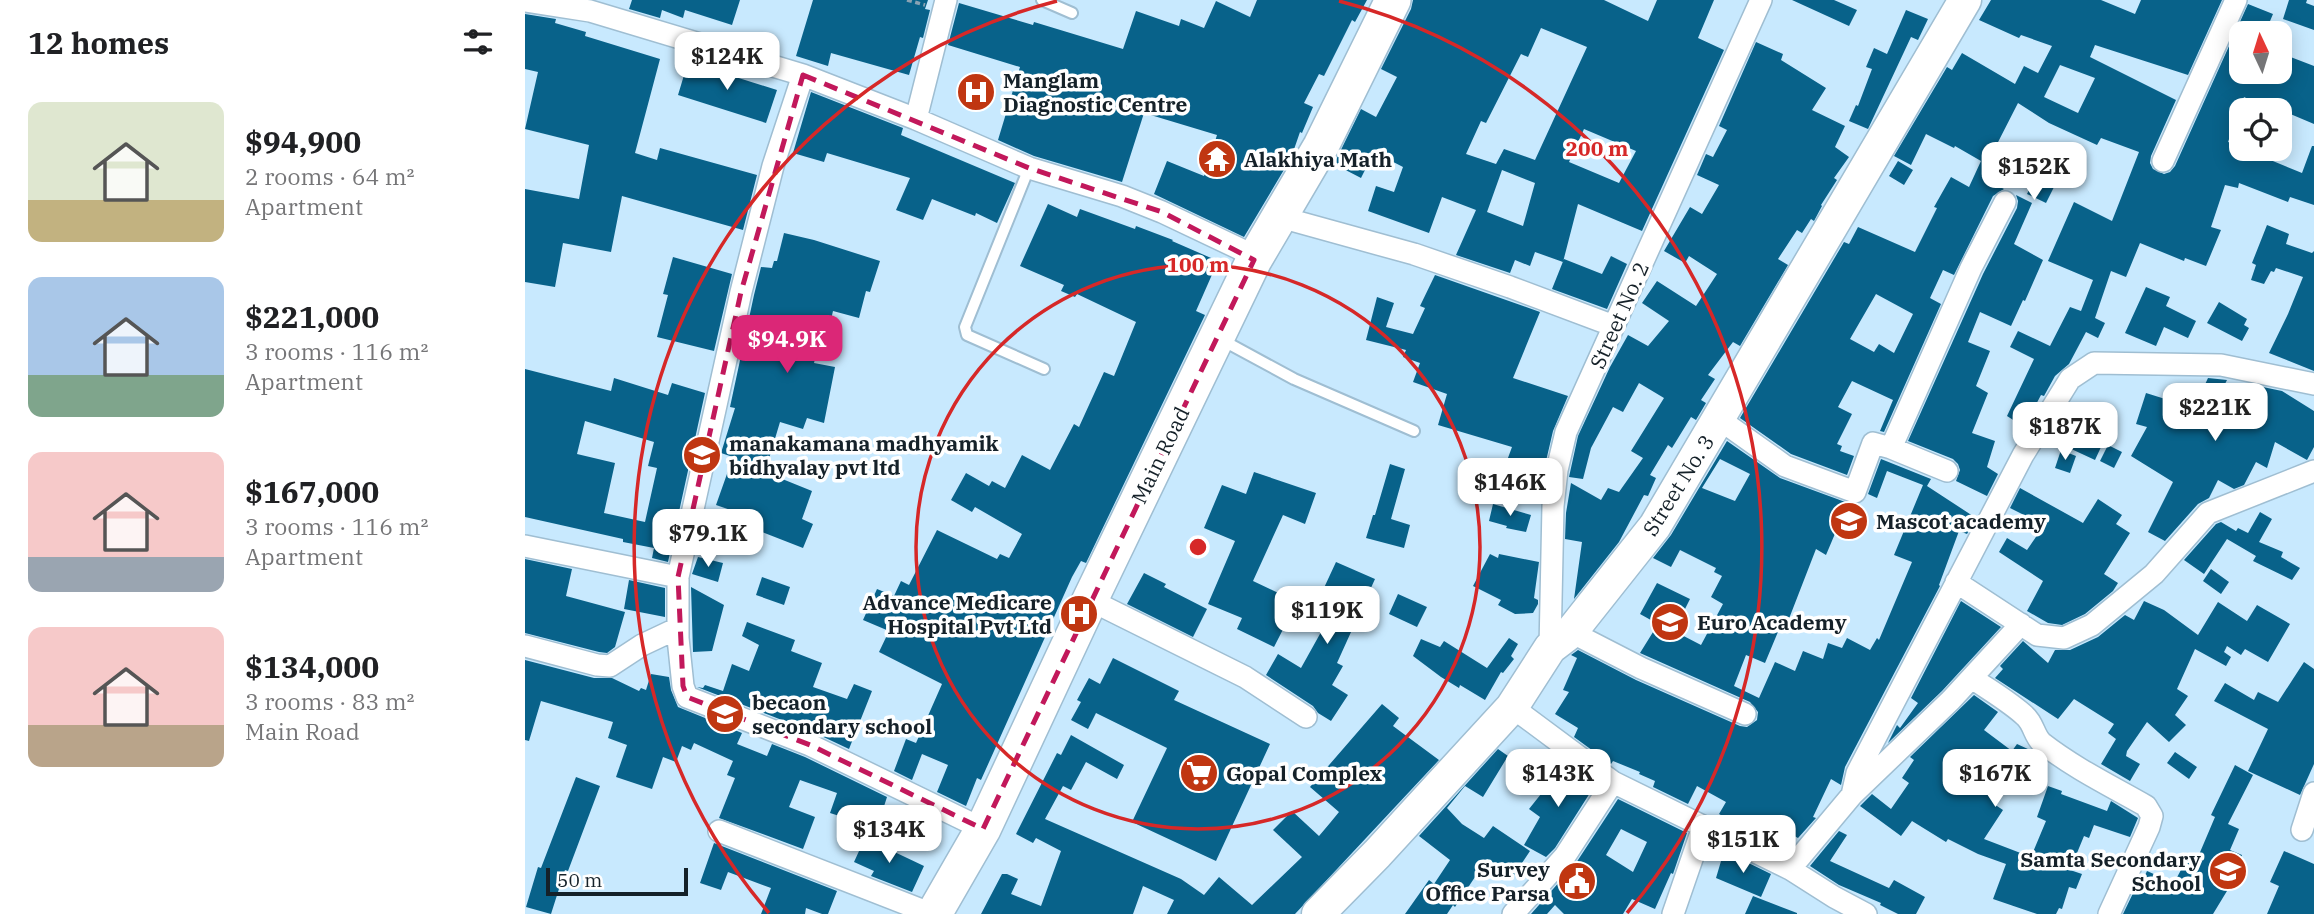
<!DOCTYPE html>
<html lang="en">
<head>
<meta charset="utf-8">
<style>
	body { margin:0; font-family:"IBM Plex Serif",serif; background:#f2f2f2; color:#202124; height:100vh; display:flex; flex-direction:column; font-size:26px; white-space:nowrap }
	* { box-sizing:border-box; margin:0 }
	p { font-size:23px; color:#757577 }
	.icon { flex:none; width:38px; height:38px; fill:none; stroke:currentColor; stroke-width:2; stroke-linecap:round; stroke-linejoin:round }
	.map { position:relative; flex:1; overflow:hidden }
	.side { display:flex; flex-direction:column; background:#fff; width:525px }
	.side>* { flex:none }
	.needle { width:46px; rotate:356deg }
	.tools { position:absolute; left:1704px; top:21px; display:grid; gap:14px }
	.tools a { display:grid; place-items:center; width:63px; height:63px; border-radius:14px; background:#fff; box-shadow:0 4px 18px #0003; font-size:35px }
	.scale { position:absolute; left:21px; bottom:18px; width:142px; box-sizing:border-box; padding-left:7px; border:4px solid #152129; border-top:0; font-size:19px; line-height:24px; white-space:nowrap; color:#152129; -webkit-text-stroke:5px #fff; paint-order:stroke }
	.price { position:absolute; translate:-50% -60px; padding:0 16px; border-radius:14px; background:#fff; color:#222; font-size:23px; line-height:46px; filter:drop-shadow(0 2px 4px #0008) }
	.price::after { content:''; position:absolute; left:50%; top:42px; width:21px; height:16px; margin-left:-10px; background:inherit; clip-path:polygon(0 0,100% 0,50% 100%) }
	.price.current { background:#db2777; color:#fff }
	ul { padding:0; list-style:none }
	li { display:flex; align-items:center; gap:21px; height:175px; padding:0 28px }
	li span { display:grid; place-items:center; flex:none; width:196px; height:140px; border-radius:14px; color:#555 }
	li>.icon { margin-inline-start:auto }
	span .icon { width:84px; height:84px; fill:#fffc; stroke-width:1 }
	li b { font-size:30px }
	h2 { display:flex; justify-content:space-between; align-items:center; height:84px; padding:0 28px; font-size:30px }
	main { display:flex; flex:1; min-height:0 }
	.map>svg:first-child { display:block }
	.building { fill:#08628a; fill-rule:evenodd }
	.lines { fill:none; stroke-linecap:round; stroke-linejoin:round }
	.lane-casing { stroke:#9fbed2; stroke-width:14 }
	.street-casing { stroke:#9fbed2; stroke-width:24 }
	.secondary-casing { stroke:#9fbed2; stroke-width:35 }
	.primary-casing { stroke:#9fbed2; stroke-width:38 }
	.path { stroke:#89a2b3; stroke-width:3.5; stroke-dasharray:5 3.5; stroke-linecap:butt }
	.lane { stroke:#fff; stroke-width:10 }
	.street { stroke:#fff; stroke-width:21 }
	.secondary { stroke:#fff; stroke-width:32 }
	.primary { stroke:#fff; stroke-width:35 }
	.marked { fill:none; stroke:#c2185b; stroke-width:5; stroke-dasharray:14 9; stroke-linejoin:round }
	.ring { fill:none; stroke:#d62828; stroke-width:3.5 }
	.labels { text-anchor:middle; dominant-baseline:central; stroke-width:7; stroke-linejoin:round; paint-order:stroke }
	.poi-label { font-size:21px; font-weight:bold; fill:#152129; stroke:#fff; text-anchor:start }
	.street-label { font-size:21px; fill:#152129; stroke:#fff }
	.centre { fill:#d62828; stroke:#fff; stroke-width:3.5 }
	.ring-label { font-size:21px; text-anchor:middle; font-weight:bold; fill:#d62828; stroke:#fff; stroke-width:7; stroke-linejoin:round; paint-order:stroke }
</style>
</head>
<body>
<main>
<section class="side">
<h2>12 homes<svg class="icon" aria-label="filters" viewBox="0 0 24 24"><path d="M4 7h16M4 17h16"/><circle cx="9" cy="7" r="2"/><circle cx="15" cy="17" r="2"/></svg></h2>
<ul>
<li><span style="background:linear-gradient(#dfe7d0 70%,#c2b280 0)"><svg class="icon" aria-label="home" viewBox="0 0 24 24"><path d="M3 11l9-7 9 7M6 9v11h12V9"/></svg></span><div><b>$94,900</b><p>2 rooms · 64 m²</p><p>Apartment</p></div></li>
<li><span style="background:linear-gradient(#a9c7e8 70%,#7fa58c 0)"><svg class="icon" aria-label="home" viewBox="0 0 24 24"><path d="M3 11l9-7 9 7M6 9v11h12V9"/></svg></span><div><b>$221,000</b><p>3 rooms · 116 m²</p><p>Apartment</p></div></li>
<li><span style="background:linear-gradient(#f6c9c9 75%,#9aa5b1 0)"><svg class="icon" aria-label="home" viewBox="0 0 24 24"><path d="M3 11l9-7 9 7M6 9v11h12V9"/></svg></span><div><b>$167,000</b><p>3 rooms · 116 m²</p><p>Apartment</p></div></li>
<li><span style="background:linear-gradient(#f6c9c9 70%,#b9a48a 0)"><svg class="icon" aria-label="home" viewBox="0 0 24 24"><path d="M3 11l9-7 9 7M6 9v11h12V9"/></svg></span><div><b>$134,000</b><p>3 rooms · 83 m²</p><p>Main Road</p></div></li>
</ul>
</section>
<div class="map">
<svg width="1789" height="914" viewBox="0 0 1789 914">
	<rect width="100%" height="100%" fill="#c8e9fe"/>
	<path class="building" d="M107 0H215L207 25 160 10 158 18 137 10 135 18 104 9Z
		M288 0H403L400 9 405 10 398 38 395 37 384 75 306 53 303 66 271 56Z
		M732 0H842L830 22 827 20 799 76 794 74 779 103 788 107 777 133 775 132 766 158 719 237 629 194 642 161 679 176 692 135 619 113 597 182 509 156 473 140 495 67 423 45 434 3 508 25 509 22 598 49 611 11 654 26 656 19 679 28 691 1 725 17Z
		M888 0H1079L1123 21 1132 0H1189L1173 38 1199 50 1117 231 1053 204 1038 262 1010 252 1005 266 990 260 985 273 931 255 951 210 917 197 904 233 843 211 851 186 869 192 878 167 849 152 836 178 809 164 836 109 851 117 872 77 856 69 886 9ZM1016 28 1062 47 1010 160 979 149 971 164 941 154 956 121 961 123 996 54 1003 57ZM1059 129 1111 151 1094 183 1044 162ZM977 170 1010 183 998 226 962 212Z
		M1267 0H1309L1332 10 1324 26Z
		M1466 0H1576L1610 14 1616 0H1697L1663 75 1570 45 1565 57 1651 100 1626 156 1625 163 1628 169 1639 174 1645 172 1650 166 1723 4 1748 14 1740 33H1717V72H1755V53L1789 66V124L1763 113 1761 118 1755 115V110H1746L1719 97 1703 142 1717 146V149H1748L1743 159 1777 173 1787 146H1789V205L1765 197 1763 202 1714 183 1713 188 1700 185 1686 227 1696 230 1681 266 1660 258 1659 261 1615 243 1601 277 1586 271 1570 318 1580 323 1573 338 1561 332 1544 364 1530 376 1519 396 1516 395 1499 427 1482 416 1509 359 1485 347 1493 331 1525 346 1545 307 1556 311 1568 280 1523 261 1549 202 1587 221 1614 152 1576 138 1572 145 1524 123 1493 103 1470 148 1477 151 1464 181 1479 189 1468 196 1429 275 1418 270 1405 298 1416 304 1359 432 1355 431 1368 400 1327 381 1313 407 1327 414 1312 444 1317 446 1315 451 1329 456 1322 475 1266 454 1215 418 1319 242 1324 244 1333 227 1390 252 1412 208 1409 207 1426 177 1444 187 1456 161 1430 146 1429 148 1401 134 1386 165 1369 156 1422 67 1427 70 1437 53 1490 84 1499 66 1513 73 1527 46 1496 35 1494 38 1454 20ZM1535 65 1570 78 1553 113 1519 97ZM1351 294 1388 314 1369 353 1354 344 1349 352 1325 339Z
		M1764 0H1782L1781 3 1789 6V30L1758 19Z
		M1381 10 1403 19 1393 40 1386 37 1343 129 1324 121 1331 105 1333 106 1347 69 1341 67 1349 48 1362 54Z
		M0 14 31 19 30 23 61 32 60 36 135 59 110 153 132 160 135 148 232 175 218 230 97 196 86 252 38 243 30 287 0 282V189L54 199 64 145 0 129 13 72 0 69Z
		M1231 42 1258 54 1256 60 1301 88 1287 110 1320 126 1310 147 1324 157 1309 178 1312 180 1296 205 1297 206 1289 221 1286 219 1277 233 1272 230 1253 259 1263 265 1215 346 1208 342 1183 375 1190 379 1176 400 1181 403 1171 420 1166 417 1147 448 1143 445 1125 475 1131 478 1123 496 1119 495 1094 542 1049 599 1057 542 1040 539 1041 513 1046 483 1076 500 1083 488 1094 492 1118 458 1106 451 1139 398 1114 383 1098 412 1088 407 1066 448 1058 479 1044 477 1053 436 1085 367 1103 335 1123 346 1144 321 1117 303 1132 281 1171 306 1192 274 1164 256 1160 263 1139 251 1165 207 1177 214 1194 185 1172 175 1181 154 1188 157 1202 130 1194 126Z
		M163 62 252 90 241 123 153 95Z
		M286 92 378 128 376 135 490 183 472 223 451 213 450 216 407 199 398 220 371 210 385 178 302 153 299 162 268 153Z
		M1373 161 1388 170 1379 185 1364 176Z
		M1513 172 1532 181 1521 203 1502 194Z
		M1491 195 1507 203 1489 244 1518 260 1500 301 1498 300 1486 326 1455 312 1443 342 1465 351 1451 386 1463 393 1447 433 1470 441 1462 467 1473 474 1462 496 1431 481 1435 470 1433 464 1428 459 1383 441 1458 274 1492 208 1493 201Z
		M523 204 552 217 555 209 610 229 611 226 648 240 647 241 693 261 671 311 680 315 561 563 556 561 547 577 456 780 452 778 441 806 412 792 423 765 397 754 387 780 369 771 381 739 391 743 417 684 354 652 364 631 338 620 352 589 369 596 376 581 384 585 412 530 472 559 475 554 484 558 497 534 450 507 447 512 426 500 441 473 464 486 467 481 480 488 497 455 525 470 549 424 554 427 579 372 589 376 611 322 552 294 550 297 536 291 539 285 495 266Z
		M1742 225 1764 234 1761 244 1787 253 1789 251V371L1744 353 1763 314 1778 277 1751 268 1749 272 1746 271 1739 284 1726 280 1731 265 1727 263Z
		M259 233 289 240 355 261 345 292 341 291 334 318 308 311 304 328 298 327 289 363 310 367 299 423 282 418 278 429 255 422 240 472 287 491 277 519 288 524 278 548 219 525 223 516 191 505 208 457 196 453 210 408 205 407 229 295 236 267 247 268 249 261H252Z
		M1086 256 1102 264 1082 309 1027 289 1039 259 1077 274Z
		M148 257 207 274 189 351 132 337 143 295 138 294Z
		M910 275 1015 312 988 378 1043 396 1028 431 1018 474 992 470 980 466 987 447 913 425 922 394 888 382 895 363 878 357 881 350 841 340 852 297 869 303 861 327 888 334 900 308 895 306Z
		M1621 287 1645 297 1641 306 1671 321 1663 338 1639 327 1631 346 1600 333Z
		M1694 302 1722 319 1719 325 1724 328 1717 341 1682 323Z
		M0 369 86 391 89 378 143 395 147 383 180 393 143 562 127 558 129 548 98 542V539L0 517ZM60 421 129 442 123 466 132 468 120 522 79 513 90 463 52 454Z
		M1683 378 1702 380 1694 396 1719 408 1733 386 1757 391 1789 411V447L1782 460 1750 442 1742 468 1731 462 1719 485 1709 489 1693 480 1684 498 1673 504 1640 541 1623 532 1648 482 1606 456 1622 427 1611 424 1621 393 1653 403 1660 387 1676 393Z
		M1548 434 1576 447 1570 460 1542 447Z
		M1202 441 1255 478 1323 503 1301 555 1291 549 1260 629 1255 627 1240 663 1221 655 1209 686 1234 698 1250 662 1270 671 1278 651 1298 659 1303 643 1317 648 1322 638 1345 650 1352 638 1354 640 1387 562 1369 555 1398 485 1362 471 1352 498 1343 494 1356 459 1406 479 1402 486 1451 518 1442 534 1434 531 1414 585 1415 586 1320 767 1316 785 1306 779 1288 817 1291 818 1273 838 1262 832 1253 847 1194 814 1201 802 1172 786 1163 804 1128 787 1130 781 1114 774 1115 772 1088 761 1086 764 1049 737 1053 728 1030 714 1044 692 1038 690 1052 658 1046 655 1053 650 1111 680 1215 726 1222 727 1232 720 1233 712 1225 702 1115 653 1133 624 1115 614 1132 583 1165 599 1149 631 1176 645 1198 604 1186 597 1197 576 1189 572 1191 568 1155 550 1146 567 1128 558 1146 535ZM1195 459 1225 474 1210 501 1177 488Z
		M1583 445 1597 452 1589 468 1575 461Z
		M1536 450 1551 456 1545 473 1530 468Z
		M865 464 880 469 866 519 885 525 879 548 841 538 848 515H850Z
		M729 472 791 493 780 524 758 515 728 581 772 602 749 647 712 629 717 618 683 604 710 541 679 528 697 485 721 494Z
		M1495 488 1558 523 1573 499 1597 515 1591 524 1605 533 1579 574 1593 583 1588 591 1560 614 1537 625 1523 623 1502 611 1518 581 1474 552 1482 538 1502 550 1519 525 1485 508Z
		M968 504 1006 515 1001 532 981 528 982 526 964 521Z
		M1735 512 1747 519 1734 542 1758 552 1756 557 1775 568 1767 580 1728 561 1731 556 1702 539 1679 574 1659 560 1691 524 1696 522 1711 531 1713 528 1723 533Z
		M965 554 973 558 974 554 1014 562 1009 598 1013 600V604L1008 613 990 614 973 605 976 600 948 586Z
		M173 557 198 563 193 582 167 574Z
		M0 559 47 569 41 596 100 612 90 647 82 653 74 652 0 633Z
		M811 562 850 579 812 663 818 666 807 685 823 695 806 721 793 713 788 706 741 675 753 654 776 668 815 598 798 590Z
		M1686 569 1704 582 1696 594 1678 581Z
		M619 573 641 584 639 587 682 609 668 637 602 604Z
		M237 577 265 587 259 605 231 595Z
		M104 580 140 588V617L99 609Z
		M166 587 199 605 187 651 168 652Z
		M873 594 902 607 892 627 864 614Z
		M1436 601 1476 627 1417 691 1363 743 1372 725 1375 728 1393 703 1386 698Z
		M1619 601 1639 610 1673 635 1693 602 1722 621 1732 605 1765 624 1743 662 1720 649 1716 655 1702 646 1699 652 1706 657 1701 666 1670 649 1652 689 1663 696 1650 715 1661 725 1644 742 1622 722 1602 751 1601 756 1615 764 1605 781 1576 764 1591 739 1583 733 1589 724 1549 699 1533 719 1470 678 1478 669 1475 666 1498 641 1523 663 1530 650H1545L1573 637 1600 615 1609 620Z
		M222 622 270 640 266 651 297 663 288 687 322 699 329 684 347 691 324 749 290 733 172 687 178 688 180 685 198 691 207 664 224 671 234 645 217 636Z
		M984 638 993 644 986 656 989 659 978 673 976 672 960 700 935 685 934 688 916 677 888 656 896 639 915 647 919 641 962 668Z
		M588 658 654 691 649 700 745 744 691 861 607 822 642 748 571 713 563 729 546 720 556 702 552 700 564 678 575 684Z
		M0 660 69 678H87L114 691 116 688 121 690 126 674 144 677 146 690 153 707 217 733 212 744 242 756 247 744 280 757 362 797 352 828 305 813 312 793 275 780 264 807 290 817 278 849 194 818 210 778 202 775 208 761 169 743 166 750 157 746 151 762 138 757 127 789 91 777 102 745 83 738 88 722 16 701 4 741 0 740Z
		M1779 662 1789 669V764L1775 795 1723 771 1743 729 1689 701 1700 683 1729 700 1733 692 1753 702Z
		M1449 695 1473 712 1459 730 1487 751 1492 744 1505 750 1511 755 1508 760 1517 764 1514 770 1520 775 1516 781 1488 768 1469 804 1478 810 1459 839 1506 857 1521 821 1512 817 1523 786 1537 791 1536 794 1582 811 1586 801 1613 818 1605 837 1569 825 1564 838 1559 836 1545 870 1557 874 1551 889 1544 887 1537 909 1534 908 1531 914H1512L1468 899 1481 864 1453 854 1423 839 1421 842 1387 821 1376 836 1335 806 1347 794 1366 809 1384 783 1377 778 1389 760 1385 757Z
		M857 704 874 718 868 726 914 760 770 914H642L649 900 618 886 608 914H456L477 874H482L493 879 486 894 516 906 536 851 511 838 508 843 491 834 532 753 536 755 546 735 599 765 592 779 561 762 546 790 538 786 520 819 656 879 679 895 694 877 727 905 777 857 748 830 767 811 794 836 805 823 814 812 785 787Z
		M973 749 983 756 958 797 940 786 922 808 937 824 959 838 968 826 1005 851 989 875 962 859 930 907 928 905 922 914H880L904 880 909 884 925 860 894 836Z
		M1650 752 1672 767 1664 779 1642 763Z
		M1038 762 1070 785 1030 848 1021 857 999 845 1015 817 1004 809 1032 774Z
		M1710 765 1728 775 1703 824 1714 829 1705 850 1717 855 1705 886 1688 914H1598L1612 885 1615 886 1622 871 1649 883 1665 853 1673 857 1690 817 1686 815Z
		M51 777 75 786 43 871 40 870 26 914 1 907 13 867 16 868Z
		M1093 799 1162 833 1148 874 1146 873 1130 909 1107 899 1098 914H1039L1030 905 1022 914H1006L1051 863ZM1096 829 1122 842 1108 872 1081 855Z
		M1314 831 1322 835 1305 861 1364 888 1369 880 1400 897 1391 914H1373L1355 905 1356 903 1314 885 1285 866Z
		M340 838 399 866 387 892 346 876 349 871 329 862Z
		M189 843 312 891 303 914H297L281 908 280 914H236L246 888 203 872 196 890 175 883Z
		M1199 851 1246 874 1236 897 1191 878Z
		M1759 851 1789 864V914H1742L1754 886 1745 882Z
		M1228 896 1272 913V914H1220Z"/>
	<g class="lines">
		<defs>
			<path id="lane" d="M517 0 547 13
				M504 168 440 327 442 335 519 369
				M697 340 769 379 889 431"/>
			<path id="street" d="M0 1 65 11 278 75 391 119 504 168 597 196 637 212 715 249 729 260
				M278 75 248 166 216 292 153 577V638L158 686 162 697 285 745 458 829
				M391 119 421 0
				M1638 161 1711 0
				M755 217 889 254 985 287 1089 326
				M1194 419 1260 466 1330 492 1348 443 1366 448 1422 471
				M1366 448 1446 268 1480 202
				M0 546 153 577
				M1431 582 1512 635 1539 638 1567 625 1629 574 1683 513 1789 471
				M565 600 720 677 781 717
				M1046 632 1116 668 1220 714
				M0 646 72 665 85 666 117 645 153 628
				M1025 648 1028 506 1032 470 1041 432 1236 0
				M1447 678C1464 690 1485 702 1500 716 1509 724 1509 736 1517 743 1549 768 1586 786 1621 806L1627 816 1624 827 1584 914
				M987 707 1088 782 1265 869 1309 897 1341 914
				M1327 795 1332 773 1498 455 1545 379 1569 363 1696 365 1789 384
				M1777 830 1789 793
				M194 831 407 914
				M1265 869 1327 795 1426 700 1496 624
				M988 914 1040 856 1088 782
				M1148 914 1178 827"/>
			<path id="secondary" d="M793 914 852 854 987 707 1025 648 1046 632 1130 526 1440 0"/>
			<path id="primary" d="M409 914 458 829 565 600 729 260 796 146 868 0"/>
		</defs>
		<use href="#lane" class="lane-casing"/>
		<use href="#street" class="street-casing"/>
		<use href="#secondary" class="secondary-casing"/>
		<use href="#primary" class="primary-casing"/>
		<path class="path" d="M382 0 400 5"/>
		<use href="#lane" class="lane"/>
		<use href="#street" class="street"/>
		<use href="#secondary" class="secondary"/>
		<use href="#primary" class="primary"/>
	</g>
	<path class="marked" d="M278 75 504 168 637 212 729 260 458 829 285 745 162 697 158 686 153 577 216 292Z"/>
	<g class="ring">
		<circle cx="673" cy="547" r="282"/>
		<path d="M244 913A564 564 0 0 1 532 1M814 1A564 564 0 0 1 1102 913"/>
	</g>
	<defs>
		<symbol id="hospital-disc" viewBox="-11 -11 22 22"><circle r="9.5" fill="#c03611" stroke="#fff"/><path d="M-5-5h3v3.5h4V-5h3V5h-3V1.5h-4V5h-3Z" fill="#fff"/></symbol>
		<symbol id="temple-disc" viewBox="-11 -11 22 22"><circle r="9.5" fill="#c03611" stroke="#fff"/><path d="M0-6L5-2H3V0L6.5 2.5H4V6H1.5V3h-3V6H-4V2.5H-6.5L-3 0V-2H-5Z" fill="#fff"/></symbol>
		<symbol id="school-disc" viewBox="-11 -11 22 22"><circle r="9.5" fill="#c03611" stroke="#fff"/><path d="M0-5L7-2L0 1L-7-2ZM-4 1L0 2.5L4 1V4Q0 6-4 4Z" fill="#fff"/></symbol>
		<symbol id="supermarket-disc" viewBox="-11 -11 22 22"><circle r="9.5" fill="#c03611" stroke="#fff"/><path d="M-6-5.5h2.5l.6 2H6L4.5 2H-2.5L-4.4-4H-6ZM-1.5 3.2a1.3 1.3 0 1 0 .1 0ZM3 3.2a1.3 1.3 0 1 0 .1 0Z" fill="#fff"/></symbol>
		<symbol id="civic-disc" viewBox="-11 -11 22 22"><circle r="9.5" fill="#c03611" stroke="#fff"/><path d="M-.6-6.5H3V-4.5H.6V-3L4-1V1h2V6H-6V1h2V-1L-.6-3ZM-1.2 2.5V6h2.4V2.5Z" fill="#fff"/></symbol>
	</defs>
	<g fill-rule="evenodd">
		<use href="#hospital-disc" x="429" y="70" width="44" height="44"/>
		<use href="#temple-disc" x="670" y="137" width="44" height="44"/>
		<use href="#school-disc" x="155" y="433" width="44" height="44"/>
		<use href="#school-disc" x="1302" y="499" width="44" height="44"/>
		<use href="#hospital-disc" x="532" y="592" width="44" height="44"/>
		<use href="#school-disc" x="1123" y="600" width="44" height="44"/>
		<use href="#school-disc" x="178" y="692" width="44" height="44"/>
		<use href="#supermarket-disc" x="652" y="751" width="44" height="44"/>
		<use href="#school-disc" x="1681" y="849" width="44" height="44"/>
		<use href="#civic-disc" x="1030" y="859" width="44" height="44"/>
	</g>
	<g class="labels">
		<g class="poi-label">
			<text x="478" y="80">Manglam<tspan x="478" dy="24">Diagnostic Centre</tspan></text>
			<text x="719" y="159">Alakhiya Math</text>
			<text x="204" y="443">manakamana madhyamik<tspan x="204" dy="24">bidhyalay pvt ltd</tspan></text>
			<text x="1351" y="521">Mascot academy</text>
			<text x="527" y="602" text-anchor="end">Advance Medicare<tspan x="527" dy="24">Hospital Pvt Ltd</tspan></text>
			<text x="1172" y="622">Euro Academy</text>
			<text x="227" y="702">becaon<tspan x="227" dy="24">secondary school</tspan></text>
			<text x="701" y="773">Gopal Complex</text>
			<text x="1676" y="859" text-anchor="end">Samta Secondary<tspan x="1676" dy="24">School</tspan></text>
			<text x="1025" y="869" text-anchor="end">Survey<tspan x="1025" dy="24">Office Parsa</tspan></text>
		</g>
		<g class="street-label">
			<text transform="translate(1094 315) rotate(-66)">Street No. 2</text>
			<text transform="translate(635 455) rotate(-64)">Main Road</text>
			<text transform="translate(1153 485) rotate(-58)">Street No. 3</text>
		</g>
	</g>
	<circle cx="673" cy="547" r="10" class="centre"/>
	<g class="ring-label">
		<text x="1072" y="156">200 m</text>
		<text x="673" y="272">100 m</text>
	</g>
</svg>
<div class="tools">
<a><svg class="needle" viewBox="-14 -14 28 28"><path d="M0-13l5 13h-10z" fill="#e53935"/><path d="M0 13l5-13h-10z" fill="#757577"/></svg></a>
<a><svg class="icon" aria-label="locate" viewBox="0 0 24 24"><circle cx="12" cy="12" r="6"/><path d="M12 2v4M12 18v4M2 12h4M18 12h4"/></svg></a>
</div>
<div class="scale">50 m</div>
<b class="price" style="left:202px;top:92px">$124K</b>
<b class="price" style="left:1509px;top:202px">$152K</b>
<b class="price current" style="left:262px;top:375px">$94.9K</b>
<b class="price" style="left:1690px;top:443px">$221K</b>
<b class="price" style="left:1540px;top:462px">$187K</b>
<b class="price" style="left:985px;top:518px">$146K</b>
<b class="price" style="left:183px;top:569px">$79.1K</b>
<b class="price" style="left:802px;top:646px">$119K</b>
<b class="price" style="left:1033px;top:809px">$143K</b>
<b class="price" style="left:1470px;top:809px">$167K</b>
<b class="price" style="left:364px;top:865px">$134K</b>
<b class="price" style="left:1218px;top:875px">$151K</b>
</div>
</main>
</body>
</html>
